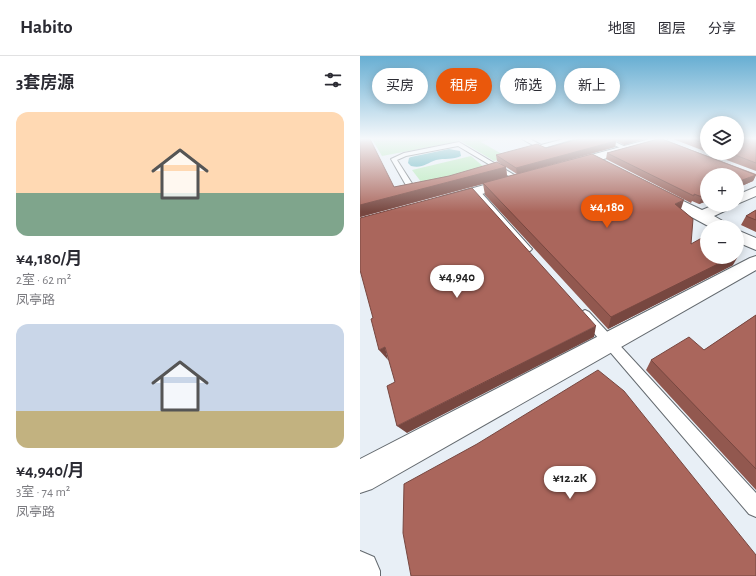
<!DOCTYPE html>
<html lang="zh">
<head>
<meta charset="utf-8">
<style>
	body { margin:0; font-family:"Alegreya Sans","Noto Sans SC",sans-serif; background:#f7f7f7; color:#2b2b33; height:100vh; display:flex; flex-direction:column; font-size:15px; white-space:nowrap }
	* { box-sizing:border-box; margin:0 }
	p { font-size:13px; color:#7c7c81 }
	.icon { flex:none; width:22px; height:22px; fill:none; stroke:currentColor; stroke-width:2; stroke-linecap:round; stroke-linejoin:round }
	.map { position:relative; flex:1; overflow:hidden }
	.sheet { display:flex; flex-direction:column; background:#fff; width:360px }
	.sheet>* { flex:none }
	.top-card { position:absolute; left:12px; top:12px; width:324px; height:36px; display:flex; gap:8px }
	.tools { position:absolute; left:340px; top:60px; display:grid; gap:8px }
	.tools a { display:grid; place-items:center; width:44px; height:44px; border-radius:50%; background:#fff; box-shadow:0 2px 10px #0003; font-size:20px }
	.price { position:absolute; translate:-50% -34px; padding:0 9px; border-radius:14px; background:#fff; color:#222; font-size:13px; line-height:26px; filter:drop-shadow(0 1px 2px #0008) }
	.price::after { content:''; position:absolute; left:50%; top:24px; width:12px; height:9px; margin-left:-6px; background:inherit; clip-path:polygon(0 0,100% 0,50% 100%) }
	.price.on { background:#ea580c; color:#fff }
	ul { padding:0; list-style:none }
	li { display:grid; align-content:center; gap:8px; height:212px; padding:0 16px }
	li span { display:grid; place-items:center; height:124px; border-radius:12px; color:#555 }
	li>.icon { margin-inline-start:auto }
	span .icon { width:72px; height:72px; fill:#fffc; stroke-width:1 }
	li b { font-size:17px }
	h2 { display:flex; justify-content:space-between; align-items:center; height:48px; padding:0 16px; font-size:17px }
	.chip { padding:0 14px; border-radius:18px; background:#fff; box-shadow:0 2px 10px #0003; font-size:14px; line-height:36px }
	.chip.on { background:#ea580c; color:#fff }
	header { display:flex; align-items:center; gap:24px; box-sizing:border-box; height:56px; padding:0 20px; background:#fff; border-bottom:1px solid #e1e1e2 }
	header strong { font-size:19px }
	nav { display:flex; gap:22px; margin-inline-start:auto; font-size:14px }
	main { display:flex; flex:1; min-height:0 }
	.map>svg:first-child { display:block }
	.green { fill:#b2e8b4 }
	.water { fill:#45a4b0 }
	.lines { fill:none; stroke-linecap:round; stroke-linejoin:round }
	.service-casing { stroke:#646a6f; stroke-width:2 }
	.minor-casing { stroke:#646a6f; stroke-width:2 }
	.service { fill:#fff; fill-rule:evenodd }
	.minor { fill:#fff; fill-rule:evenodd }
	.wall { fill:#92584f; fill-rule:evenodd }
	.shaded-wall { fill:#774740 }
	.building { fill:#aa665c; stroke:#774740 }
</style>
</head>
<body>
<header>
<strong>Habito</strong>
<nav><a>地图</a><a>图层</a><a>分享</a></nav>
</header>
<main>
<section class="sheet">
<h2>3套房源<svg class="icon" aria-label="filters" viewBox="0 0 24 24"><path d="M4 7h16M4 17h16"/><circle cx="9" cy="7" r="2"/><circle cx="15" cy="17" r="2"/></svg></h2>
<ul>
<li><span style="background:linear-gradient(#ffd9b3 65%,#7fa58c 0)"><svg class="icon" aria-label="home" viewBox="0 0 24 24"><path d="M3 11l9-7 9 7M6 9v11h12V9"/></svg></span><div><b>¥4,180/月</b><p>2室 · 62 m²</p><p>凤亭路</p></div></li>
<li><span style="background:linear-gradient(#c9d6e8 70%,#c2b280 0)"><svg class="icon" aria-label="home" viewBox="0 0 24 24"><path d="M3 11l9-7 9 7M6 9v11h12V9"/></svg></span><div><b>¥4,940/月</b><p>3室 · 74 m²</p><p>凤亭路</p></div></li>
</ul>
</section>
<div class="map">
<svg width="396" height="520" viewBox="0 0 396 520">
	<rect width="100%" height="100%" fill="#e8eff6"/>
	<path class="green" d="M12 83H130L121 86 147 101 134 105 101 85 22 100Z
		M111 100 124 111 62 127 52 114Z"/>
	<path class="water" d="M89 93 100 95 101 100C93 104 84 102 76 104 67 107 62 113 51 110L48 107 49 102 51 101Z"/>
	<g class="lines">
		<defs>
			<path id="service" d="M162 83H170L181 89 204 83H214L180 93Z
				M241 83H249L270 93 265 94Z
				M99 86 161 123 163 124 157 125 98 90 46 100 37 104 53 129 62 130 66 132C62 136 51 134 47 131L31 103 44 97Z
				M113 134H119L170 191 172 193 170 195H164L113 138Z
				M225 254 229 256 396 437V461L389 458 221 262 219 259 221 256Z"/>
			<path id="minor" d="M290 83H307L306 85 209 113 205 112 203 109 205 106Z
				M153 121 158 122 159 125 158 128 86 148 81 147 79 144 81 141Z
				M396 131V140L377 148V139Z
				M296 132 342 154 354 149H373L371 152 354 160 368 168 370 171H350L291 139 289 136 291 133Z
				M377 174 396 182V194L377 186Z
				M396 200V214L12 433 0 437V403L390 202Z
				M0 495 14 501 20 515V520H0Z"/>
		</defs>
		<use href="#service" class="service-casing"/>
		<use href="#minor" class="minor-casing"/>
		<use href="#service" class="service"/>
		<use href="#minor" class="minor"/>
	</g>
	<path class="wall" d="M0 83 34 131 89 120 141 108 137 105 136 99 186 92 256 85 255 91 165 116 321 153 331 188 373 209 248 273 125 139 123 128 0 161ZM146 111 157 118 147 121Z
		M253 83H284L264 89Z
		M298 83H302L396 118V119L393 125 377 132V119H347V145L339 148 332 145 331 147 246 103 247 97Z
		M313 83H347V96Z
		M396 83V115L348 97H377Z
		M396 154V176L381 169 386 160Z
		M396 259V434L286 314 291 304 344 294Z"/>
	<path class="shaded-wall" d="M265 83H284L264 89Z
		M256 85 255 91 157 118 156 112Z
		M146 111 147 121 0 161V149Z
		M396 119 393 125 377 132V126Z
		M347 139V145L339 148 342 141Z
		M324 144 320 156 315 148Z
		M380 197 373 209 248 273 251 261 372 201H377V198Z
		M236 270 234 281 47 377 37 370Z
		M25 291 28 304 19 294Z"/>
	<path class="building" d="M0 83H10L34 131 89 120 137 106 146 111 0 149Z
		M219 83H252L256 85 156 112 136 99 177 88 186 92Z
		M298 83H302L396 119 377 126V119H347V139L342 141 334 138V140L247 97Z
		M332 83H347V89Z
		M377 83H396V107L370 97H377Z
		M232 98 324 144 315 148 333 163 331 188 347 179V201H372L251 261 123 127Z
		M112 132 236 270 37 370 27 330 35 326 25 291 19 294 11 263 13 262 0 214V162Z
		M396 154V164L386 160Z
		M377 195 380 197 377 198Z
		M396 259V413L291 304 329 281 344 294Z
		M238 314 264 335 396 499V520H51L43 477 44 428 117 388Z"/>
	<linearGradient id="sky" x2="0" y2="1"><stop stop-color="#67aed2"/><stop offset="0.53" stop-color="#f5f8fb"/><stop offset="1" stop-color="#f5f8fb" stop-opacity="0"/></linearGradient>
	<rect width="396" height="156" fill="url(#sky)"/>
</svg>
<div class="tools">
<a><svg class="icon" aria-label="layers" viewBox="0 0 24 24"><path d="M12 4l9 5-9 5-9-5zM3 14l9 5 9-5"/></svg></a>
<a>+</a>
<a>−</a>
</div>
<b class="price on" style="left:247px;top:173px">¥4,180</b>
<b class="price" style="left:97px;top:243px">¥4,940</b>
<b class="price" style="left:210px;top:444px">¥12.2K</b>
<div class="top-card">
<a class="chip">买房</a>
<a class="chip on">租房</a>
<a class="chip">筛选</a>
<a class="chip">新上</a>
</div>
</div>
</main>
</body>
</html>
